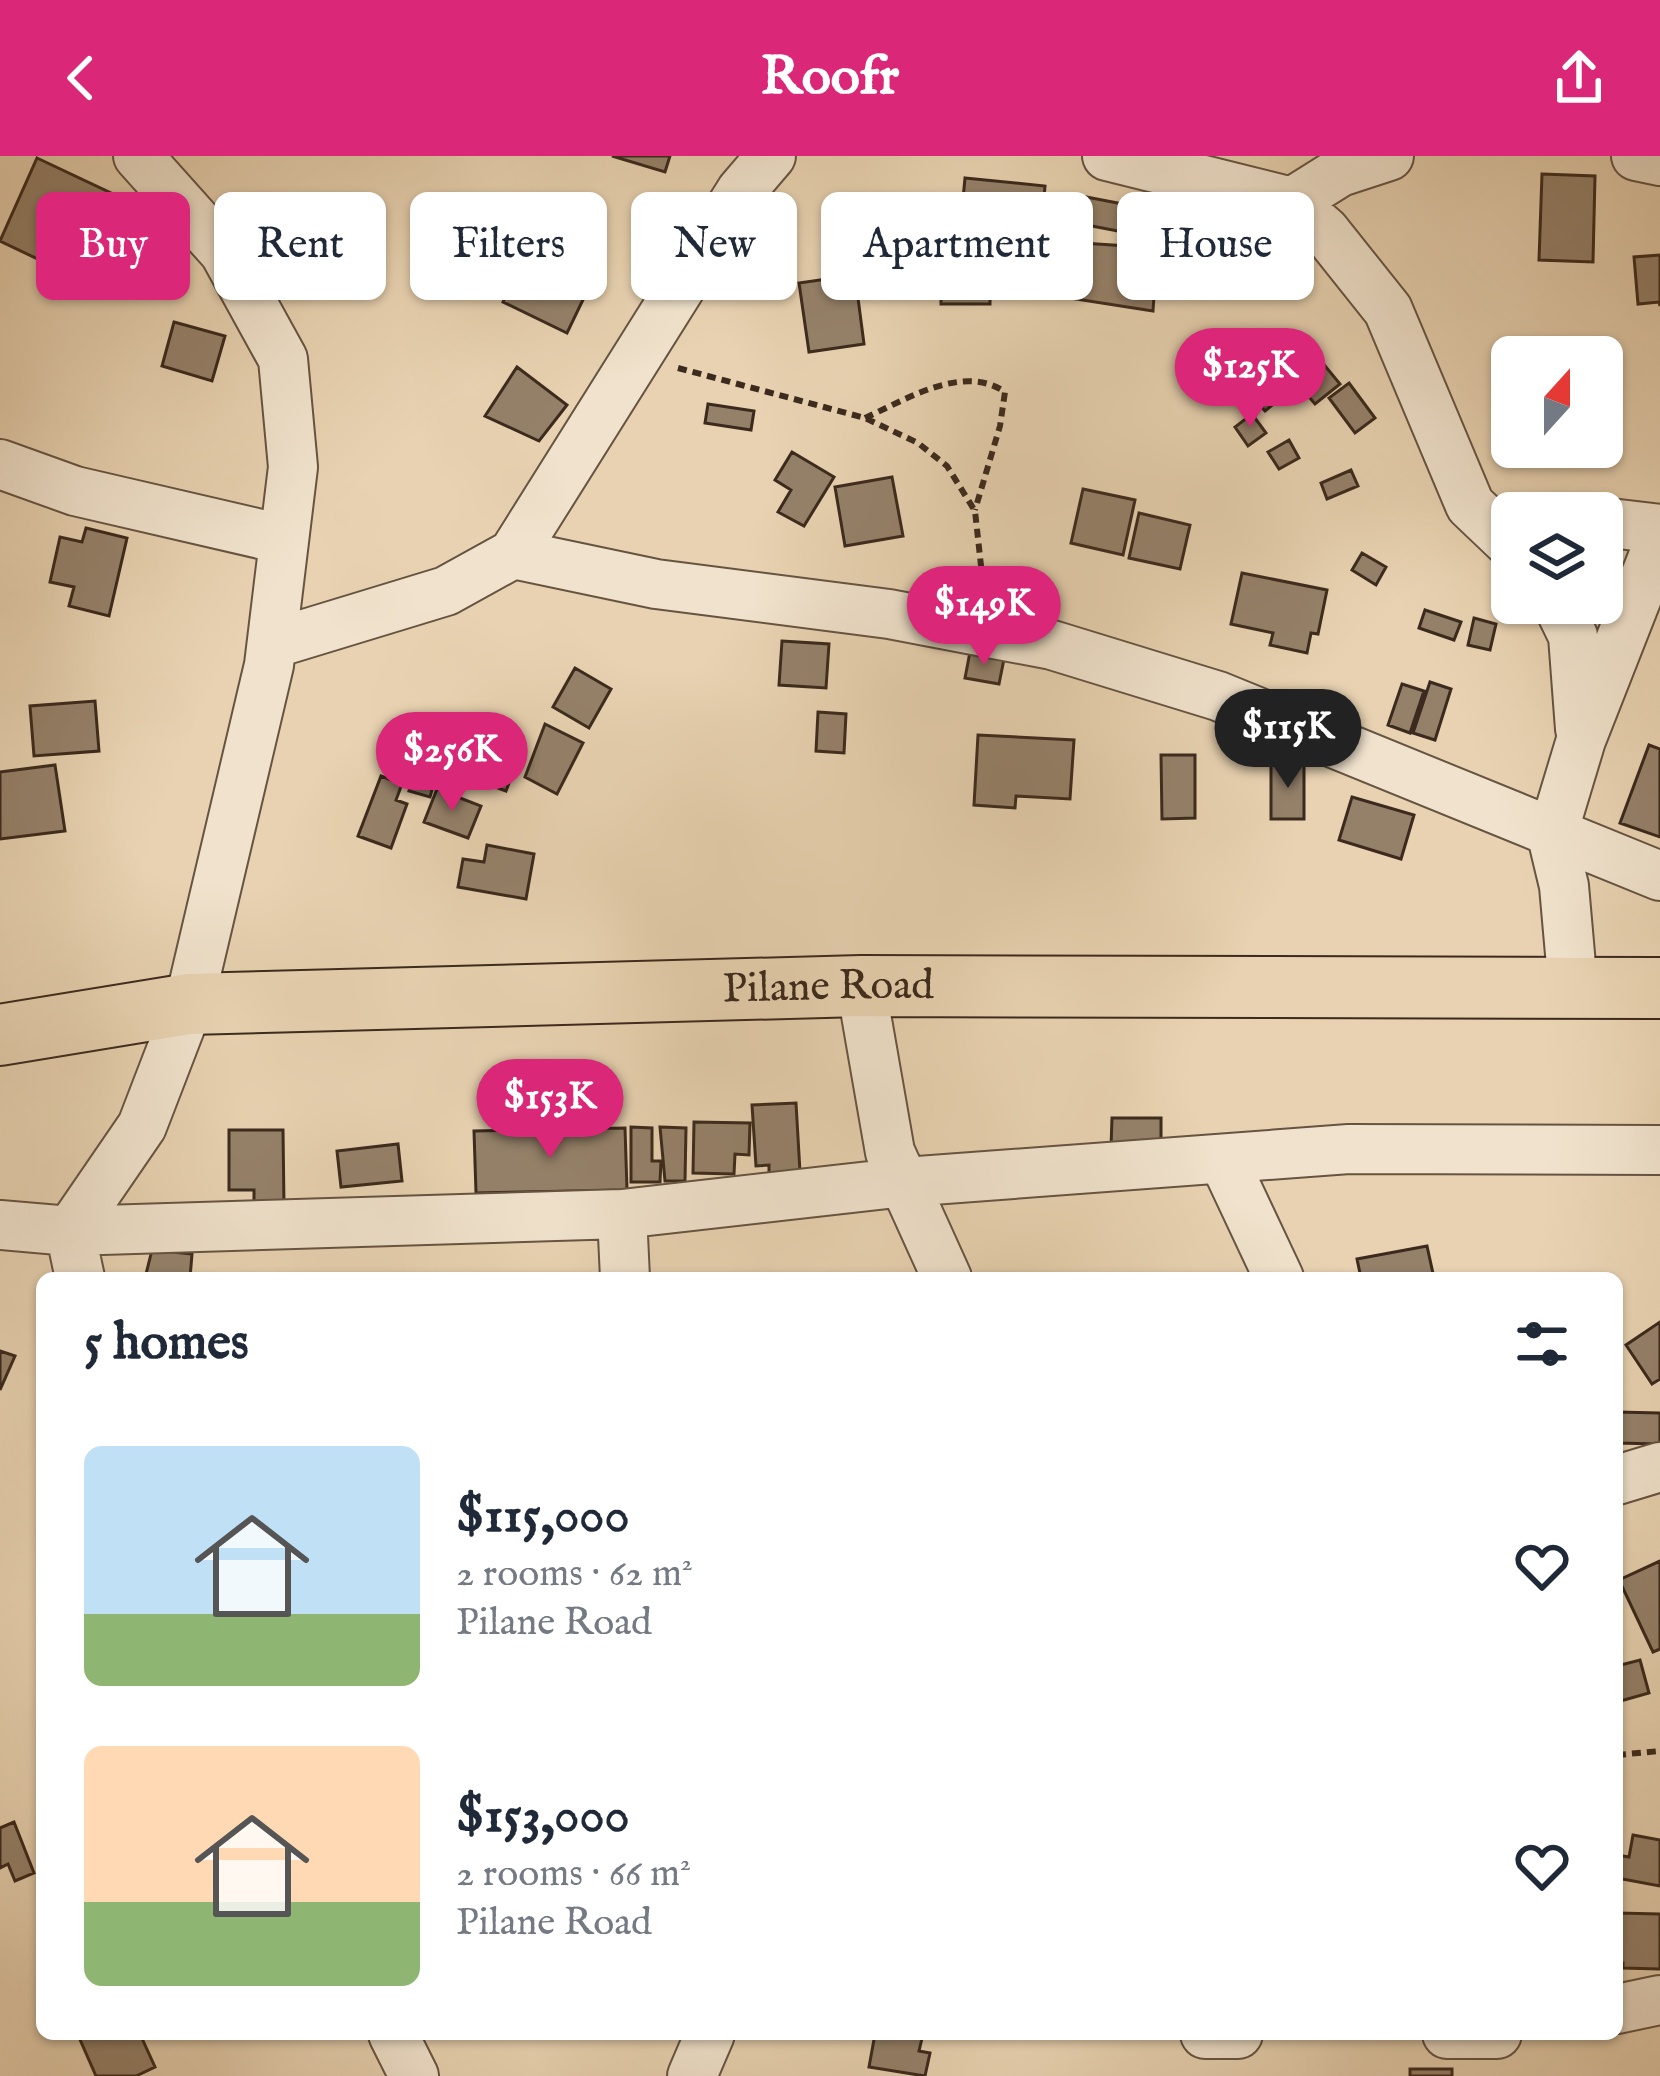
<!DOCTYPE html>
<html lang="en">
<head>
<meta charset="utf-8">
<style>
	body { margin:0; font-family:"IM FELL English",serif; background:#f6f6f7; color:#1f2937; height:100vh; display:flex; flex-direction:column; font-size:45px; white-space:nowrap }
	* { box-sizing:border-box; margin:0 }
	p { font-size:39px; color:#747a83 }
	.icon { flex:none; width:66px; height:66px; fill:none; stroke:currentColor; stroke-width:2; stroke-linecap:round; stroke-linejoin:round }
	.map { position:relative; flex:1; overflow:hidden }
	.details { position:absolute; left:36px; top:1116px; width:1587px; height:768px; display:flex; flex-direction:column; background:#fff; border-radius:18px; box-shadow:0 3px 9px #0004 }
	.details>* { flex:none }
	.top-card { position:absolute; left:36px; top:36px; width:1590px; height:108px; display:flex; gap:24px }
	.needle { width:78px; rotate:21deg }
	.fabs { position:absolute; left:1491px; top:180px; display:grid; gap:24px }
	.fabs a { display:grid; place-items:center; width:132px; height:132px; border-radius:18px; background:#fff; box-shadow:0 3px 9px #0004; font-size:60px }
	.price { position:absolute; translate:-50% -102px; padding:0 27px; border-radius:42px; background:#db2777; color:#fff; font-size:39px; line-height:78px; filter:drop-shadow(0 3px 6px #0008) }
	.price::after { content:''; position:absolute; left:50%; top:72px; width:36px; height:27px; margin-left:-18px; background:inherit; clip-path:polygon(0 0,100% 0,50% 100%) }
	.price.selected { background:#222; color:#fff }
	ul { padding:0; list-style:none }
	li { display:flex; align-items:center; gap:36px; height:300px; padding:0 48px }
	li span { display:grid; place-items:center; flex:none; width:336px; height:240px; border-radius:18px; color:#555 }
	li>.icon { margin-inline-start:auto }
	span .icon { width:144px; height:144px; fill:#fffc; stroke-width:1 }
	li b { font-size:51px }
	h2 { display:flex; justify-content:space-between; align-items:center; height:144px; padding:0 48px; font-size:51px }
	.pill { padding:0 42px; border-radius:18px; background:#fff; box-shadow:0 3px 9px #0004; font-size:42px; line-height:108px }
	.pill.selected { background:#db2777; color:#fff }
	header { display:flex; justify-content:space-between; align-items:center; height:156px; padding:0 48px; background:#db2777; color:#fff; font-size:54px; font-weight:700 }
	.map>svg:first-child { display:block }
	.building { fill:#95816a; stroke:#3b2a1d; stroke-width:3 }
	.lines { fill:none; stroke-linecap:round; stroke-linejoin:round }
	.minor-casing { stroke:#665442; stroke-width:52 }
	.major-casing { stroke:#3b2a1d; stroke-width:64 }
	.path { stroke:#3b2a1d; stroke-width:6; stroke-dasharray:9 6; stroke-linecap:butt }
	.minor { stroke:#f0e2cc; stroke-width:48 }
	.major { stroke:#e8d2b1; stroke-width:60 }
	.labels { text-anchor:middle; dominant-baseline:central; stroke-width:12; stroke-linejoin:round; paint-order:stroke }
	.street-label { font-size:42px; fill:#3b2a1d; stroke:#f0e2cc }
</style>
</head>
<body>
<header><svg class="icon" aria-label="back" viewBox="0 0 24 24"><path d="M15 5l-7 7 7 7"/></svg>Roofr<svg class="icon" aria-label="share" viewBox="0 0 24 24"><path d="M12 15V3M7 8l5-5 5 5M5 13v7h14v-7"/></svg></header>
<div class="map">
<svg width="1660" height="1920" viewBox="0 0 1660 1920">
	<rect width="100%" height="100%" fill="#e8d2b1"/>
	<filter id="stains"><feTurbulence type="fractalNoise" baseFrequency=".00167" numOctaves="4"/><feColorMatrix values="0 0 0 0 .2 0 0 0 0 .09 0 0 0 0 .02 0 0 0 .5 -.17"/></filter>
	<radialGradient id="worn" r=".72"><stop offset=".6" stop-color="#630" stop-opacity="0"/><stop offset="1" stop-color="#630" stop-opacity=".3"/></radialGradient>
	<path class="building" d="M612 0H670L665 16Z
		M37 2 111 37 71 119 0 85Z
		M1542 18 1595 20 1593 106 1539 104Z
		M965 22 1045 30 1039 97 995 94 996 79 960 75Z
		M1076 39 1128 49 1123 76 1071 66Z
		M1176 60 1222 73 1212 107 1166 94Z
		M941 84H990V148H941Z
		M889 86 893 130 864 132 860 88Z
		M1067 86 1157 92 1153 155 1063 141Z
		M528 93 593 123 567 177 503 146Z
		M1660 99V150L1659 146 1638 148 1634 101Z
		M855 119 864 188 809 196 799 127Z
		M174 166 225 180 212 225 162 210Z
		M1302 182 1340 228 1315 248 1298 228 1265 255 1255 244 1271 230 1260 217Z
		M1602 204H1617V294H1597L1602 291Z
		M517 211 567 249 539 285 485 260Z
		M1512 224V263L1503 242Z
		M1349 227 1375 262 1355 277 1329 242Z
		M708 248 754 255 751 274 705 267Z
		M1252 258 1266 277 1248 290 1235 271Z
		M1289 284 1299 302 1279 313 1268 296Z
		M792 296 834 321 804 370 778 356 791 334 775 324Z
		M1351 314 1358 330 1327 343 1321 327Z
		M892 321 903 380 845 390 835 331Z
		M1083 333 1135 344 1123 399 1071 387Z
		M1139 357 1190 369 1180 413 1129 402Z
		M86 372 127 382 109 460 69 450 74 431 50 426 60 381 82 386Z
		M1362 397 1386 411 1376 429 1352 414Z
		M1242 417 1327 434 1318 478 1311 477 1307 497 1270 489 1273 477 1231 468Z
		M1425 454 1461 466 1454 484 1419 472Z
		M1474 462 1496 468 1490 494 1468 489Z
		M782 485 829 488 826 532 779 529Z
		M970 496 1004 503 999 528 965 522Z
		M575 512 611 533 589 572 553 551Z
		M1430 526 1451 533 1435 584 1413 577Z
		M1402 528 1424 535 1410 577 1388 569Z
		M95 545 99 595 34 600 30 550Z
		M818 556 846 558 844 597 816 595Z
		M545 568 583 587 557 638 525 621Z
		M487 573 524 587 506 635 482 626 491 602 478 597Z
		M978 579 1074 584 1070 643 1016 640 1015 652 974 649Z
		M1649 589 1660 593V681L1620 667Z
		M1161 599H1195V662L1162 663Z
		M1271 607H1304V663H1271Z
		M55 609 65 675 0 683V616Z
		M415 614 436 620 430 641 409 635Z
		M381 620 402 628 396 644 407 648 391 692 358 680Z
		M437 633 481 650 468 682 424 666Z
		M1352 641 1414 659 1401 703 1339 684Z
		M487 689 534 698 526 743 458 731 463 703 484 706Z
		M796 947 800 1016 769 1018V1009L756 1010 752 949Z
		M1112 962H1161V991H1111Z
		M694 966 750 967 749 999 735 998 734 1018 693 1017Z
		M631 971 652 972V1005H661L660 1026H631Z
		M660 971 686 972 685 1025H665Z
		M625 972 627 1034 476 1037 474 975Z
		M229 974H283L284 1050H254V1034H229Z
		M398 988 402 1025 341 1031 337 995Z
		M1427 1090 1434 1122H1361L1357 1103Z
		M152 1094 192 1098 190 1122H145Z
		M1660 1166V1223L1652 1228 1626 1189Z
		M0 1195 15 1200 0 1234Z
		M1617 1256 1660 1257V1288L1617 1287Z
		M1660 1405V1493L1653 1496 1619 1424Z
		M1640 1504 1649 1537 1617 1546V1510Z
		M14 1666 34 1717 15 1725 8 1708 0 1712V1672Z
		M1633 1679 1660 1684V1730L1617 1722V1699L1629 1701Z
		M1617 1757 1660 1758V1813L1623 1812V1807H1617Z
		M140 1878 155 1911 136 1920H96L78 1879Z
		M875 1878H923L919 1895 930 1897 925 1920 869 1911Z
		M1410 1913H1452V1920H1410Z"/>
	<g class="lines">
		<defs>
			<path id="minor" d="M1107 0 1292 46 1325 75 1388 154 1470 349 1512 389
				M1636 0 1660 5
				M1292 46 1340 16 1389 0
				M0 308 75 335 282 383
				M1602 366 1660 373
				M513 398 656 428 889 458 1052 489 1218 540 1660 720
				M1557 447 1573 480 1580 573
				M272 488 446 435 513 398 741 35 771 0
				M861 830 890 996 947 1122
				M1573 832 1564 730 1552 680 1581 584 1660 383
				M1224 1005 1279 1122
				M622 1058 625 1122
				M0 1069 70 1075 622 1058 905 1026 1349 993 1660 994
				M80 1122 70 1075 142 970 189 848 269 509 293 311 283 203 224 96 138 0
				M1617 1324 1660 1311
				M1617 1853 1660 1844
				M393 1878 414 1920
				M1205 1878H1238
				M1447 1878H1497
				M692 1920 710 1878"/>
			<g id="major">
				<path id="s1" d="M0 879 189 848 861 830 1660 832"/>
			</g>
		</defs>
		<use href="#minor" class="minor-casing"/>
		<use href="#major" class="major-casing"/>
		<path class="path" d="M678 212 865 262 918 287 947 310 975 355 984 437
			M865 262C905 244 963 207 1005 236L1000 270 975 354
			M1617 1599 1660 1595"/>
		<use href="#minor" class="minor"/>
		<use href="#major" class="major"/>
	</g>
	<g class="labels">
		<g class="street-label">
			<text stroke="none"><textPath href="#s1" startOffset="831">Pilane Road</textPath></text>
		</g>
	</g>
	<rect width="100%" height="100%" filter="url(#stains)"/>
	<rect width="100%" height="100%" fill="url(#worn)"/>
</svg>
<div class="fabs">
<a><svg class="needle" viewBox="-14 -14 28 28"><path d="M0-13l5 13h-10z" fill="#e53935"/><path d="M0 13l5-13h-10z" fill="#747a83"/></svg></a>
<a><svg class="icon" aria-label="layers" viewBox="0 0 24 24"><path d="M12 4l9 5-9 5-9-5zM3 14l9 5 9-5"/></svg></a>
</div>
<b class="price" style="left:1250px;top:274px">$125K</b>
<b class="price" style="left:984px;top:512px">$149K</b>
<b class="price selected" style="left:1288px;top:635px">$115K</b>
<b class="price" style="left:452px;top:658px">$256K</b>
<b class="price" style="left:550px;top:1005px">$153K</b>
<div class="top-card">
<a class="pill selected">Buy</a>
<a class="pill">Rent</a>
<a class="pill">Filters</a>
<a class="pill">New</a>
<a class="pill">Apartment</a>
<a class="pill">House</a>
</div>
<section class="details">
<h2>5 homes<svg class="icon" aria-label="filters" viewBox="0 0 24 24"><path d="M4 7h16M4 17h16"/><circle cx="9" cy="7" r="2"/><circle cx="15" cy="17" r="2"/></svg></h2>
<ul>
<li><span style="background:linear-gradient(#bfe0f5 70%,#8fb573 0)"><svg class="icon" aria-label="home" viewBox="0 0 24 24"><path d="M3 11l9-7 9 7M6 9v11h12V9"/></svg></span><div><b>$115,000</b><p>2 rooms · 62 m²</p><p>Pilane Road</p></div><svg class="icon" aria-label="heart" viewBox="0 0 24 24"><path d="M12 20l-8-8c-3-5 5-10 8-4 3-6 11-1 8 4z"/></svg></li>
<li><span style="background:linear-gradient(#ffd9b3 65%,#8fb573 0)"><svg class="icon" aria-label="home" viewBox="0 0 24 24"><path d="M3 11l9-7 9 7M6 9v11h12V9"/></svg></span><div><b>$153,000</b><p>2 rooms · 66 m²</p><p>Pilane Road</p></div><svg class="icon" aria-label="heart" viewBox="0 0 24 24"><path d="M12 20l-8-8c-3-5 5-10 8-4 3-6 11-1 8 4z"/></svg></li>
</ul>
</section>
</div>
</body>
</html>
